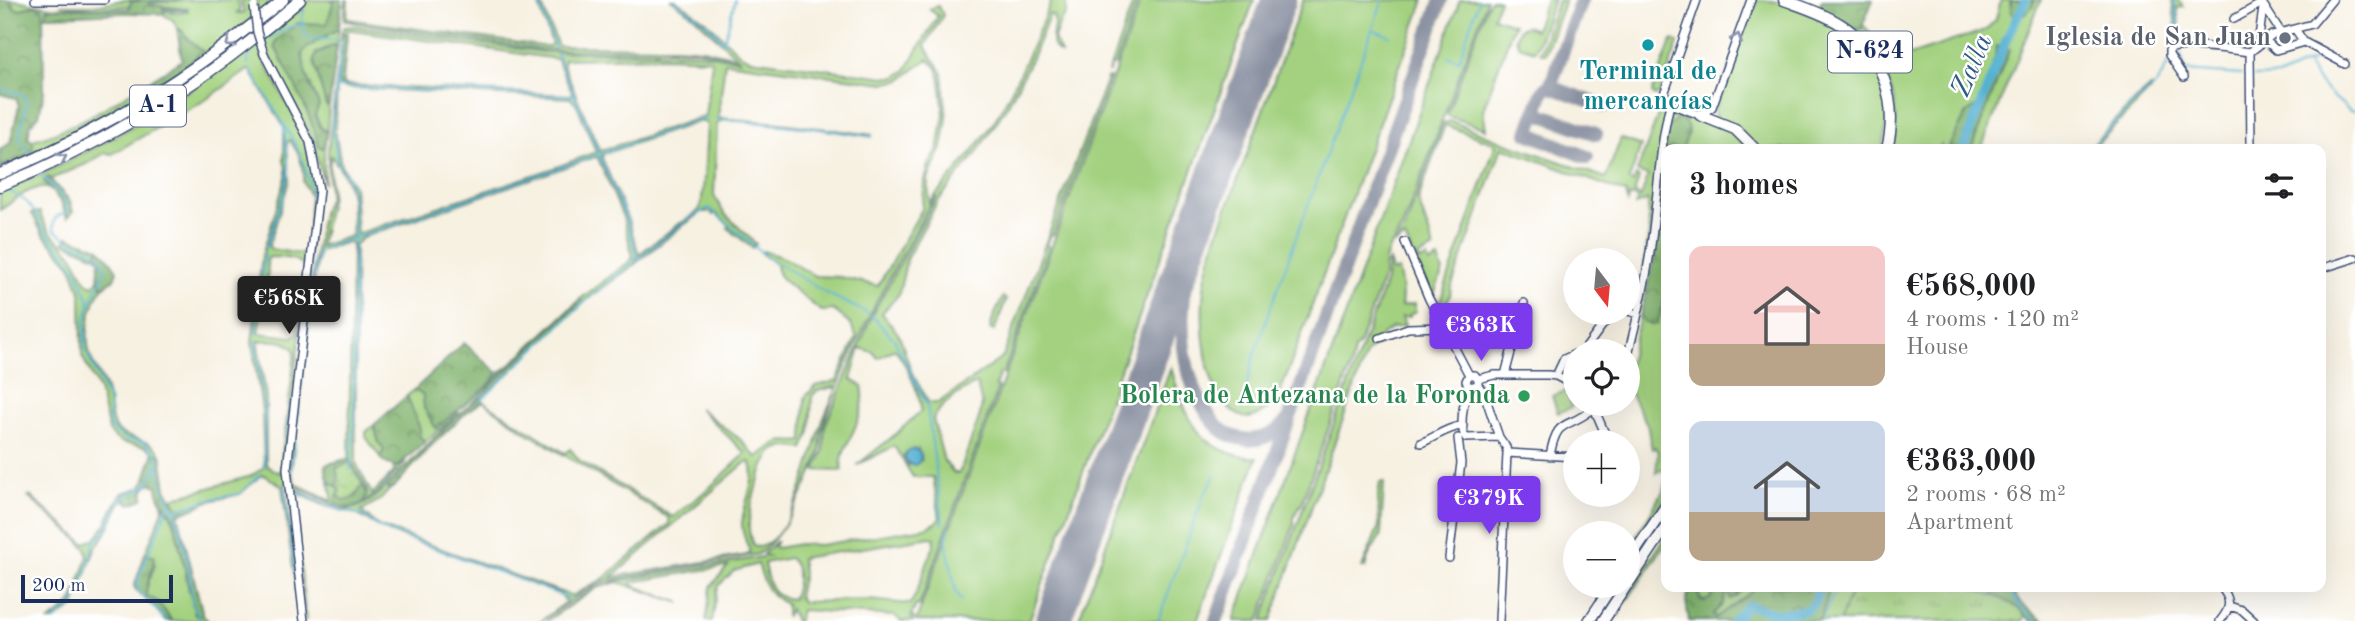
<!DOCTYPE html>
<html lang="en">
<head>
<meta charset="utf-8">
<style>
	body { margin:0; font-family:"Old Standard TT",serif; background:#f2f2f2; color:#202124; height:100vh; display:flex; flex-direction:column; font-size:26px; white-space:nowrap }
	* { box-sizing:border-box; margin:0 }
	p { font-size:23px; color:#757577 }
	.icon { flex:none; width:38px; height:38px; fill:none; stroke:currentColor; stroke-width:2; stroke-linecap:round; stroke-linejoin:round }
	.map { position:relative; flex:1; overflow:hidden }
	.drawer { position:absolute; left:1661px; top:144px; width:665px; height:448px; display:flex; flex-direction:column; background:#fff; border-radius:14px; box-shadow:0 7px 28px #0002 }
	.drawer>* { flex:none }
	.needle { width:46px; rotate:164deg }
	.fabs { position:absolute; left:1563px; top:248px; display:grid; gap:14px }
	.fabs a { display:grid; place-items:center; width:77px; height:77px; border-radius:50%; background:#fff; box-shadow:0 7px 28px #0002; font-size:35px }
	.scale { position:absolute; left:21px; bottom:18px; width:152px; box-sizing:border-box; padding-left:7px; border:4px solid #1b2f5e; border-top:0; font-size:19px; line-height:24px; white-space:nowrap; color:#1b2f5e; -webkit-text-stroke:5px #fff; paint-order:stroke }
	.price { position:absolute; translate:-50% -60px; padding:0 16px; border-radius:7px; background:#7c3aed; color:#fff; font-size:23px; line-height:46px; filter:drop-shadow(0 2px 4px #0008) }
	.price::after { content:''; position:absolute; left:50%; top:42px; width:21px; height:16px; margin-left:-10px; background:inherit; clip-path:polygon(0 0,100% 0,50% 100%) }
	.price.active { background:#222; color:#fff }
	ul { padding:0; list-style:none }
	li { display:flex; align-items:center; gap:21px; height:175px; padding:0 28px }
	li span { display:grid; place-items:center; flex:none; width:196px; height:140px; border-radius:14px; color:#555 }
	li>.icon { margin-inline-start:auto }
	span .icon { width:84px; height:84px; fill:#fffc; stroke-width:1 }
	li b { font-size:30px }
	h2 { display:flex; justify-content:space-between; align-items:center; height:84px; padding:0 28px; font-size:30px }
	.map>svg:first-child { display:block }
	.green { fill:#a3d17f; stroke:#5f806e; stroke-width:2; fill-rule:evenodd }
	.forest { fill:url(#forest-crowns); stroke:#4e7166; stroke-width:2 }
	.wetland { fill:url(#wetland-marsh); stroke:#5f806e; stroke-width:2 }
	.park { fill:url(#park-tufts); stroke:#5f806e; stroke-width:2 }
	.water { fill:url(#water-waves); stroke:#387098; stroke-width:2 }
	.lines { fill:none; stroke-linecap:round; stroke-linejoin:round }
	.stream { stroke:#55b0d2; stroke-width:2 }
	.river { stroke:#55b0d2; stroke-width:9 }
	.taxiway { stroke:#8990a0; stroke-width:14 }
	.runway { stroke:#8990a0; stroke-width:35 }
	.minor-casing { stroke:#3c4c72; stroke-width:10 }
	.highway-casing { stroke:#3c4c72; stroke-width:13 }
	.minor { stroke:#fff; stroke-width:7 }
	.highway { stroke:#fff; stroke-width:10 }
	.minor-bridge-casing { stroke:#3c4c72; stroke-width:10; stroke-linecap:butt }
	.minor-bridge { stroke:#fff; stroke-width:7 }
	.oneway { stroke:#8d97ae }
	.worship-dot { fill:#6b7280; stroke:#fff; stroke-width:2.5 }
	.culture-dot { fill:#0f9aa8; stroke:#fff; stroke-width:2.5 }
	.leisure-dot { fill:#2e9e5b; stroke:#fff; stroke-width:2.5 }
	.labels { text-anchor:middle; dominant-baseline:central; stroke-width:5; stroke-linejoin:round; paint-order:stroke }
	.shield { fill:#fff; stroke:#5f6d8e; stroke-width:2 }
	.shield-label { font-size:24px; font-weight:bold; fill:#1b2f5e }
	.worship-label { font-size:26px; font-weight:bold; fill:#5b616d; stroke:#fff; text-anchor:end }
	.culture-label { font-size:26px; font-weight:bold; fill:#0d838f; stroke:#fff }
	.leisure-label { font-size:26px; font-weight:bold; fill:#27864d; stroke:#fff; text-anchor:end }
	.water-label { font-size:28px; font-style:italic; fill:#2f5c87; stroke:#fff }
</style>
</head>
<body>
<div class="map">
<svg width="2355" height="621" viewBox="0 0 2355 621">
	<defs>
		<pattern id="forest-crowns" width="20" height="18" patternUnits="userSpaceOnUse" patternTransform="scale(1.75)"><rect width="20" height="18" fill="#82b36e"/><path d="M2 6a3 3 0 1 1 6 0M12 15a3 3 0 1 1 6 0" fill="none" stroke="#6a925e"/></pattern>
		<pattern id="wetland-marsh" width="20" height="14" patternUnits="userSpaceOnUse" patternTransform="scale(1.75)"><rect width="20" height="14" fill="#a3d17f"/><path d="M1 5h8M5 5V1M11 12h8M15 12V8" fill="none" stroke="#84aa6b"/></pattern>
		<pattern id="park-tufts" width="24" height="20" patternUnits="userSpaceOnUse" patternTransform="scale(1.75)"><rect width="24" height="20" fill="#a3d17f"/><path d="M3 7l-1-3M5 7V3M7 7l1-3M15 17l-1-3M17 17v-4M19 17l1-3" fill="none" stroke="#84aa6b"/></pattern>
		<pattern id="water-waves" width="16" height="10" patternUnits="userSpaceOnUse" patternTransform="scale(1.75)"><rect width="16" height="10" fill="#55b0d2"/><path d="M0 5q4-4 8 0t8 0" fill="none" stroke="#4690ae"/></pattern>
	</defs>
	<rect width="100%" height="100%" fill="#fff"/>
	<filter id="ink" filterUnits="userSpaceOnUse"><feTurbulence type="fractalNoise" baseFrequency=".0143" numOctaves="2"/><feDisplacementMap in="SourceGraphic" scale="14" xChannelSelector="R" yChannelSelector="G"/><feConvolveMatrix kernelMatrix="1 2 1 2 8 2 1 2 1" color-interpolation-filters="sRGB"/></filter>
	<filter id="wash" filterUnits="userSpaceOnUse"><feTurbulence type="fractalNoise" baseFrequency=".00686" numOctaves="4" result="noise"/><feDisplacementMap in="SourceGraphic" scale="28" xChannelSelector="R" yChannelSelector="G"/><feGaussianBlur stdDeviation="1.57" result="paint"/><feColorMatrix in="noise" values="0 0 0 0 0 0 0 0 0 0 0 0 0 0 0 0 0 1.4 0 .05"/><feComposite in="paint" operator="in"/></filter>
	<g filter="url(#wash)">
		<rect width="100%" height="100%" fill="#f7f1e2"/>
		<path class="green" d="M8 0C26 0 40 6 57 8L48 9 46 16H43L42 9 26 7 18 10Z
			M123 0H143L131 2 130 6 93 8 60 5H94Z
			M182 0H237L240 9 237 13H244L241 0H250V6L257 7V0H275L188 69 75 136 0 169V167L26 156 33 149V140C77 128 115 101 154 78L153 87 203 53 194 47 181 30 177 28 173 20 164 15 163 11 181 13 188 11 148 6V3Z
			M290 0H293L213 65 103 134 5 180 2 178C66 148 129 119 187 79 223 55 255 25 290 0Z
			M310 0H334L327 24C303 24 296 28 276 41L275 47C292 79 310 111 319 147L324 148V184L311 137 268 53 261 55 302 131 316 183 315 189H313L315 202 285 465 286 493 302 621H300L282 486 264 475 260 476 240 494 206 502 199 506 197 503 181 508 176 506 173 498 251 476 263 468 264 464 262 410 252 342 262 255 286 177V167L284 161V127L250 70H248L210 97 112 154 105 153 86 164 51 179 48 177 44 181 50 189C31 183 15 201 0 210V192C114 146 215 79 310 0ZM290 140 299 155 304 175 303 181 310 196 309 251 306 255 271 249 269 246 289 181 287 143ZM270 257C283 258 298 257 305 268L298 334 292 337 258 333 268 271 267 260ZM259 341C271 340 291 340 295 352L280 473 267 466 266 462V396L258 346Z
			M346 0H348L347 19 548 47 552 44 537 0H540L558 46 676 47 703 49 737 57 695 17 672 0H676L706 21 741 55 750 59 885 77H896L906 70 938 16 929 9 938 6 943 15 925 46 942 72 947 118 942 148 928 179 929 203C955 173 982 143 1002 108 1021 74 1036 36 1052 0H1066V14L1060 21 1054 39 1061 53C1045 47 1056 30 1054 17L1050 14 1035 51 1009 103 976 154 938 201 907 258 899 294 882 313 899 335 912 373 929 403H938L1003 357 1107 78H1110L1053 235 1050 234 1046 245 1049 247 1003 374 1000 373 995 386 998 387 919 606 916 605 911 617 914 618 913 621H901L895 616 801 610 798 621H795L790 609 786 617V604C766 594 765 585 758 564L734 571 718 586 712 621H706L711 587 728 566 632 582V585L681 603 618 582 597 588 546 621 592 589 616 581 768 556 763 554 777 541 774 546 776 548 800 544 820 545 925 528 936 523 940 518 933 477H913L894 446 857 465 896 434 921 411C922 396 904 360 895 349L878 358 873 352 860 348 851 379 862 386C870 419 836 449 842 470L841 471 815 470 823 452 825 426 873 313 937 196 928 207C907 248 882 287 863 330 849 360 834 392 824 424 820 434 822 445 819 455 807 487 785 535 758 554L606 581 589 588 541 621 566 602 560 593 389 532 356 514 326 506 293 491 306 621 290 491 292 487C335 508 348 525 387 486L389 490 381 499 361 511 378 526 572 596 603 579 669 524V518L529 434 481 400 565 453 570 449 580 461 673 517 708 489 743 456 745 453 699 408 742 441 756 457C765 454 770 445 780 442 787 440 795 443 803 441L805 397 816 386 837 381 856 338C855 325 843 317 833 310 832 310 823 311 822 311 819 310 781 279 779 275 778 273 776 267 776 264L762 254 763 251 784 258 815 276 840 277 878 286 922 209 925 181 929 165 938 149 944 115 940 80 937 68 928 59 899 81 884 83 725 62 718 118 781 123 873 135 742 120H724L717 124 714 196 724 213 756 244 752 248 728 228 729 225 716 213 713 215 711 212H702L681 227 679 224C686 220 696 215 700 208 704 201 706 139 707 125L704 122H698L603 154 602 158 628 220 639 254 635 264 589 298 482 398H478L582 300 487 387 492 378 511 364 579 300 630 261 633 257 623 217 598 158 595 157 363 237 355 245 356 463 372 494 394 472 393 466 397 467 406 462 378 492 363 503 367 494 366 488 349 458 352 245 348 242 319 251 314 282 291 471 296 484 330 500H333L329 483 337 486 340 491 335 505 292 484 289 481V467L314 262 322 213 329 197 328 150 338 69V81L341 87H337L335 131 341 165 354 186 357 234 554 168 596 152 577 105 570 98 347 88V85L570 95 572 92 557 59 352 30H348L347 35 342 32 344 27 355 26 544 52 698 53 742 60 698 50H544L357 23 344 20ZM666 57 708 59 712 61 705 116 600 151 564 67V59ZM331 156C353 182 354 203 351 236L320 246 331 196 329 167ZM974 384H977L982 405 980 415 961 469 959 473H954L944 461 933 419C942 402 959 394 974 384ZM834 387 836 390C832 400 827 410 823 420 812 451 795 540 758 547L753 545C750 537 748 531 749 523 749 507 763 458 775 450 784 445 793 447 803 449L810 432 812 396 817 391ZM918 449 922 460 908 465 903 456ZM750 462C759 477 742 507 742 524 742 534 746 542 750 551L748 555 612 577 745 463ZM931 537 935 538 934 545 915 596 910 604 868 600 802 602 798 597 803 573 801 558ZM789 558C801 568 798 586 792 599 771 599 767 581 764 563Z
			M1134 0H1138L1115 65H1112L1108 73Z
			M1141 0H1254L1029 621H916Z
			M1303 0H1424L1279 396C1268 409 1254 426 1235 413 1203 393 1200 322 1204 288 1209 250 1226 212 1239 176 1260 117 1282 59 1303 0Z
			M1460 0H1487L1402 228 1389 249 1385 260 1384 276 1359 345 1354 350 1351 366 1302 502 1294 517V524L1259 621H1234Z
			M1491 0H1499L1493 17 1514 24 1483 110 1486 129 1448 116 1447 114 1487 6Z
			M1546 0H1554L1535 51 1519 46 1516 38 1519 29 1526 26 1535 30Z
			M1565 0 1545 54H1543L1540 52 1558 1Z
			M1754 0C1805 0 1866 32 1883 84 1889 106 1886 127 1883 149H1759L1715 117 1714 111Z
			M2001 0H2011L2010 4 2032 7 2035 0H2041L1981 149H1971L2009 50 1993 61 1991 77 1979 105 1966 114 1948 149H1942L1941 145 1939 149H1891C1905 92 1884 72 1854 29H1861L1864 26 1895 60 1986 30 1996 19Z
			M2172 0H2177L2184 7 2177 8 2181 41H2178Z
			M339 28 337 47 334 45 316 53 314 61 326 105H329L327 131 321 128 315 115 319 105 306 75 302 53C307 45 329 35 339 28Z
			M1674 40 1678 43 1660 93 1655 96 1652 93 1671 42Z
			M2151 87V90L2092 149H2088C2109 128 2128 106 2151 87Z
			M1663 108 1666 109 1651 234 1643 276 1649 232 1648 200 1636 205 1638 199 1630 196 1628 202 1626 193 1502 147 1451 288 1450 296 1442 311 1440 307 1437 308 1405 238 1394 245 1404 231 1443 123 1451 121 1501 141 1606 178 1621 138 1641 146 1629 180 1633 183 1636 176 1639 178 1634 194 1641 197 1648 176 1637 172 1660 110ZM1445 125 1496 144 1439 304 1434 294 1443 271 1438 259 1429 264 1427 258 1420 261 1418 257 1434 248 1418 200Z
			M1673 109 1732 132 1751 149H1682C1687 137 1691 130 1683 119L1666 128 1670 110Z
			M40 212C49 239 58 236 73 256 79 266 81 277 90 285H94L98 279 103 287C90 304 84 334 90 355 93 365 100 374 104 384 110 398 109 413 114 427 127 443 148 435 161 454L153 455 151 450 144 446 123 443 115 438 109 431 99 390 82 356 81 293 70 264 42 233 32 213Z
			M68 237 98 248 96 256 64 242Z
			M1389 259 1392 272 1398 270C1402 283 1403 294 1401 306L1415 304V313L1410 314V317H1402L1405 326 1392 328 1381 336V342L1367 352 1271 621H1262L1386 281Z
			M1666 294V476L1662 469 1656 473 1658 453 1655 447 1652 449 1647 424 1628 389V367L1640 317 1657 324Z
			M1003 297 1006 300 994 331 990 329 993 318Z
			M1171 367C1184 417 1200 455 1257 458L1197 621H1078Z
			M414 390 423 395 424 408 436 428 452 414 458 413 425 442 420 437V429L407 396Z
			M1566 391 1572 407 1558 413 1552 396Z
			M374 425 379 443 385 450 380 457 366 437V432Z
			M1666 479V497L1628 554V549L1651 512 1663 491Z
			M1380 482H1384L1381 535 1368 557 1365 568H1362L1379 526 1378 495Z
			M123 493 125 500 120 503 105 535 95 549 74 607 53 621H49L67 608 73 600 88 557 86 548 75 537 28 497 30 496 84 543C107 539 108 509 123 493Z
			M162 504C181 522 183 561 188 586 190 597 195 607 199 617L203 615 208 621H172L158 602 146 595V588L155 565 150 554H145L163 510Z
			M1666 536V543L1613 621H1610Z
			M1699 586H1717L1713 589 1711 598 1705 602 1701 600 1698 593Z
			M1745 586H1753L1750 593 1715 618 1713 614 1722 605 1727 588H1732L1736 596Z
			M1831 586H1853L1840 621H1817L1821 617Z"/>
		<path class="forest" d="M0 0H8L18 10 35 5 43 9 44 92 39 115 30 125 28 139 33 140V149L26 156 0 167V150L10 143 19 106 16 98 0 94Z
			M143 0H182L149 3 148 5 188 9V11L163 9 164 15C125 10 85 16 46 16L47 9C74 5 102 11 129 9L131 2Z
			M334 0H342L339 28C329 35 307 46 302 53L306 75 319 105 315 115 321 128 327 131 324 148 319 147C310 111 292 79 275 47L276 41 298 23 327 24Z
			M1822 0H1873L1861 29C1844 28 1830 16 1819 5Z
			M2011 0H2035L2032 7 2019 19 2011 13Z
			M177 28C188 34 192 46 204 52L152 87 150 84 154 78 182 60Z
			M342 32 347 35 343 81 347 88 341 87 338 81Z
			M334 45 337 47 330 100 329 105 326 106 314 61 316 54Z
			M1997 46 2009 50 1971 149H1948L1966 114 1979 104 1991 77Z
			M1678 118C1694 123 1687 138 1682 149H1666V294L1657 324C1649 326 1645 323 1640 317L1655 255 1666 128Z
			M48 177 70 201 73 212 67 218 61 202 44 181Z
			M679 224 681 227 635 264V259L639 254Z
			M98 248 108 257 117 271 114 279 103 287 98 279 100 259 96 256Z
			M464 343 498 373 487 387 436 428 424 408 423 395 414 390Z
			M407 396 420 429V437L425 442 397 467 385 463 380 457 384 450 379 443 374 425Z
			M478 398H482L483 401 467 412 430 447 395 486 389 490 387 486 446 426Z
			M161 454 166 489 176 506 181 508 198 503 199 506 178 514 203 615 199 617 195 615C189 588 184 562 177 535 176 530 176 524 174 519 169 506 157 502 157 486L150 483 144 489 143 499 131 504 125 500 123 493 142 487 153 455Z
			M349 458 350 462 336 469 339 477 337 486C326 484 327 474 325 465Z
			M362 484 367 494 363 503 348 508 335 505 338 494 343 500 356 497Z
			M145 554 154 556C155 570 146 581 146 595L158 602 172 621H165C157 607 144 601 134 587Z
			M1691 586H1699L1698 593 1700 600 1705 601 1711 598 1713 589 1717 586H1745L1736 596 1730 599 1729 594 1732 589 1727 588 1722 605 1713 614 1715 618 1750 593 1753 586H1831L1821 617 1817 621H1689L1686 601Z
			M1999 586H2010L2020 603 2043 621H2032L2011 604 1992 596Z"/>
		<path class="wetland" d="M350 462 362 484C357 493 355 501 343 500L338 494 340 491 337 486 339 477 336 469Z"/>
		<path class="park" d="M1853 586H1967C1984 592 2016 601 2025 616L2023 621H1840Z"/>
		<path class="water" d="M905 457a8 8 0 1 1 16 0a8 8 0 1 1-16 0Z"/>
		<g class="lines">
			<path class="stream" d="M538 0 555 48
				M674 0 707 24 724 42 735 0
				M2174 0 2179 40
				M268 1 269 0
				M304 10 302 20 306 38 337 40
				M1372 29 1390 36
				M264 41 289 27 303 24
				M342 41 332 127 338 164 348 177 353 196 354 238 706 118
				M557 54 627 221 638 259 690 218 709 208 775 264H780L824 292 869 314
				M2181 54 2185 71 2241 75
				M1448 57 1459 60 1479 0
				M2307 63C2316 84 2333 96 2350 111H2355
				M248 64V56L259 44
				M250 69 283 123 288 158V174L284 194 266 248
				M2254 77 2280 76 2318 58
				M338 87 574 96
				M0 89 22 94 27 102 19 138 31 155
				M716 119 813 128 872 137
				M284 125C302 153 314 185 312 218
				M2090 149 2132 105 2157 84 2169 63
				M41 175C51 185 67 197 67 212 56 216 52 218 54 230L71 242 89 249 100 257 105 268 103 277 90 304 85 322V349L110 402 109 424 113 430 125 439 144 442 157 455 160 479 179 524 189 566 192 601 200 621
				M7 189 27 202 37 215 42 228 69 259 78 274 90 303
				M872 316 894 339 927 405 943 524
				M255 334 265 254
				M255 340 265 414 264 467
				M481 400 588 299 636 260
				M1243 402 1254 356 1266 320 1383 0
				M285 459 291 405
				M291 475 315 264 319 251 322 249 354 238V424L350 470
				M284 486 297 592
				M293 490 340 510 364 516 378 527 568 598
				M174 510 210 499 239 494 261 474
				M949 528 946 541 956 592 961 601
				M1977 586 1994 592 2010 587C2014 604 2023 611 2037 621
				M1824 615 1838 586
				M53 621 72 607 89 564 94 542 104 533 120 499 147 485 158 463
				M167 621 138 591V579L169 504
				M1158 621 1204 495 1215 476
				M1823 621V620"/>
			<path class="river" d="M1963 149 2009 33 2026 0
				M1733 621 1748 605 1778 614 1806 610 1815 603 1819 586"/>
			<path class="taxiway" d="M1581 0 1551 84 1543 91 1528 133 1587 157
				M1551 84 1554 88 1604 106
				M1537 108 1540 114 1596 134
				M1203 208C1184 273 1167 350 1206 411 1214 424 1223 434 1238 438 1256 443 1275 436 1286 422
				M1216 621 1441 0"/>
			<path class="runway" d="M1053 621 1279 0"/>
		</g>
	</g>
	<g filter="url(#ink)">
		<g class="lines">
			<defs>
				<path id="minor" d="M35 0H104
					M1697 0 1664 94 1670 104 1700 115 1712 107 1751 0
					M2234 19 2262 3 2280 31
					M2295 29 2304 42 2345 64
					M2264 39 2276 50 2304 42
					M2258 44 2263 8
					M264 54 310 142 319 190 287 469 304 621
					M2184 77 2169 55V50C2181 41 2233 50 2250 52
					M2251 149 2250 52 2272 35 2312 24 2332 0
					M1405 242 1429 299 1469 375
					M2320 269 2355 258
					M1628 311 1638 314
					M1380 338 1408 328 1443 327
					M1580 352 1585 349 1605 322 1621 313
					M1628 354C1638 316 1647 278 1652 238 1658 192 1659 150 1670 104
					M1505 375 1524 303
					M1556 376 1564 359 1575 354
					M1478 379 1494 375H1548L1556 376 1575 386
					M1478 385 1484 393 1499 437
					M1469 387 1478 385V379L1475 375H1469L1466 381 1469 387C1464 399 1458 427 1466 438L1499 437 1506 447 1507 453 1575 457
					M1596 405 1594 408 1609 443
					M1421 443C1434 438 1449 426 1463 426
					M1550 456C1557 415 1567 431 1594 408
					M1449 558 1461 463 1458 438
					M2220 586C2232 600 2231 608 2220 621
					M2229 606 2242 610 2254 621
					M1499 621 1507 453"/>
				<path id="highway" d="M1784 0C1803 7 1823 13 1840 24 1882 50 1899 102 1887 149
					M1700 115 1735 129 1755 149
					M0 174C107 129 193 74 283 0
					M0 186C110 142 211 78 300 0
					M1628 562 1666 506
					M1628 584 1666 527
					M1589 621 1612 586
					M1603 621 1626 586"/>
			</defs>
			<use href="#minor" class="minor-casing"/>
			<use href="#highway" class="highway-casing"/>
			<use href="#minor" class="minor"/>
			<use href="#highway" class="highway"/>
			<defs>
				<path id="minor-bridge" d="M254 7 257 32 264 54"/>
			</defs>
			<use href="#minor-bridge" class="minor-bridge-casing"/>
			<use href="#minor-bridge" class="minor-bridge"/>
		</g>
		<defs><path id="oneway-chevron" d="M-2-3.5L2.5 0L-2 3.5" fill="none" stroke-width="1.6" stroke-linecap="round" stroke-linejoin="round" transform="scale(1.75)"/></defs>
		<g class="oneway">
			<use href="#oneway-chevron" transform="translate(1737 38) rotate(-70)"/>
			<use href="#oneway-chevron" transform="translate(230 43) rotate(143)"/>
			<use href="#oneway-chevron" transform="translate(62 158) rotate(-26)"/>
		</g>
	</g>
	<circle class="worship-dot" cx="2285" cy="38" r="7"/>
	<circle class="culture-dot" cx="1648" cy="45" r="7"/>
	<circle class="leisure-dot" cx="1524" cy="396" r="7"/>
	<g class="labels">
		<g class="shield">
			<rect x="1828" y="31.5" width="84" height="41" rx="5"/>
			<rect x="130" y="85.5" width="56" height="41" rx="5"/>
		</g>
		<g class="shield-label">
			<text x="1870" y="52">N-624</text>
			<text x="158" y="106">A-1</text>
		</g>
		<g class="worship-label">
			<text x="2271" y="38">Iglesia de San Juan</text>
		</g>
		<g class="culture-label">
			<text x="1648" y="72">Terminal de<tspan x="1648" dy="30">mercancías</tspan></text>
		</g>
		<g class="leisure-label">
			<text x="1510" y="396">Bolera de Antezana de la Foronda</text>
		</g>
		<g class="water-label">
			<text transform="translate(1973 66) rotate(-67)">Zalla</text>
		</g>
	</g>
</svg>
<div class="fabs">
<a><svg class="needle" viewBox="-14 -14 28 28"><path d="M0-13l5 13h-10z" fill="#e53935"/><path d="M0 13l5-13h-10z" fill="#757577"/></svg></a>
<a><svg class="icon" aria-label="locate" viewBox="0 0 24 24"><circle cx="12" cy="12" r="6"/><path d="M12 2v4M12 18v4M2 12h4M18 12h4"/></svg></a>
<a>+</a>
<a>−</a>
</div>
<div class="scale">200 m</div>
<b class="price active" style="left:289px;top:336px">€568K</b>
<b class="price" style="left:1481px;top:363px">€363K</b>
<b class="price" style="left:1489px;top:536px">€379K</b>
<section class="drawer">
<h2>3 homes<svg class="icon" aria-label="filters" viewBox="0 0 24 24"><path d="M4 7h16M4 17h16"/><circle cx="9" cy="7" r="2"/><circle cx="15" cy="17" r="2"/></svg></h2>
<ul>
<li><span style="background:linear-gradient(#f6c9c9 70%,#b9a48a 0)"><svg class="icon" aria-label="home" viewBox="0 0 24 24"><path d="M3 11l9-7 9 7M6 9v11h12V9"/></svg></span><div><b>€568,000</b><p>4 rooms · 120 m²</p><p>House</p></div></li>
<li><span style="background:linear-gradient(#c9d6e8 65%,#b9a48a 0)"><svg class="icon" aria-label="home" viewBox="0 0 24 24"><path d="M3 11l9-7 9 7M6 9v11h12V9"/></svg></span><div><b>€363,000</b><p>2 rooms · 68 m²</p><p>Apartment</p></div></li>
</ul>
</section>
</div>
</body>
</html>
